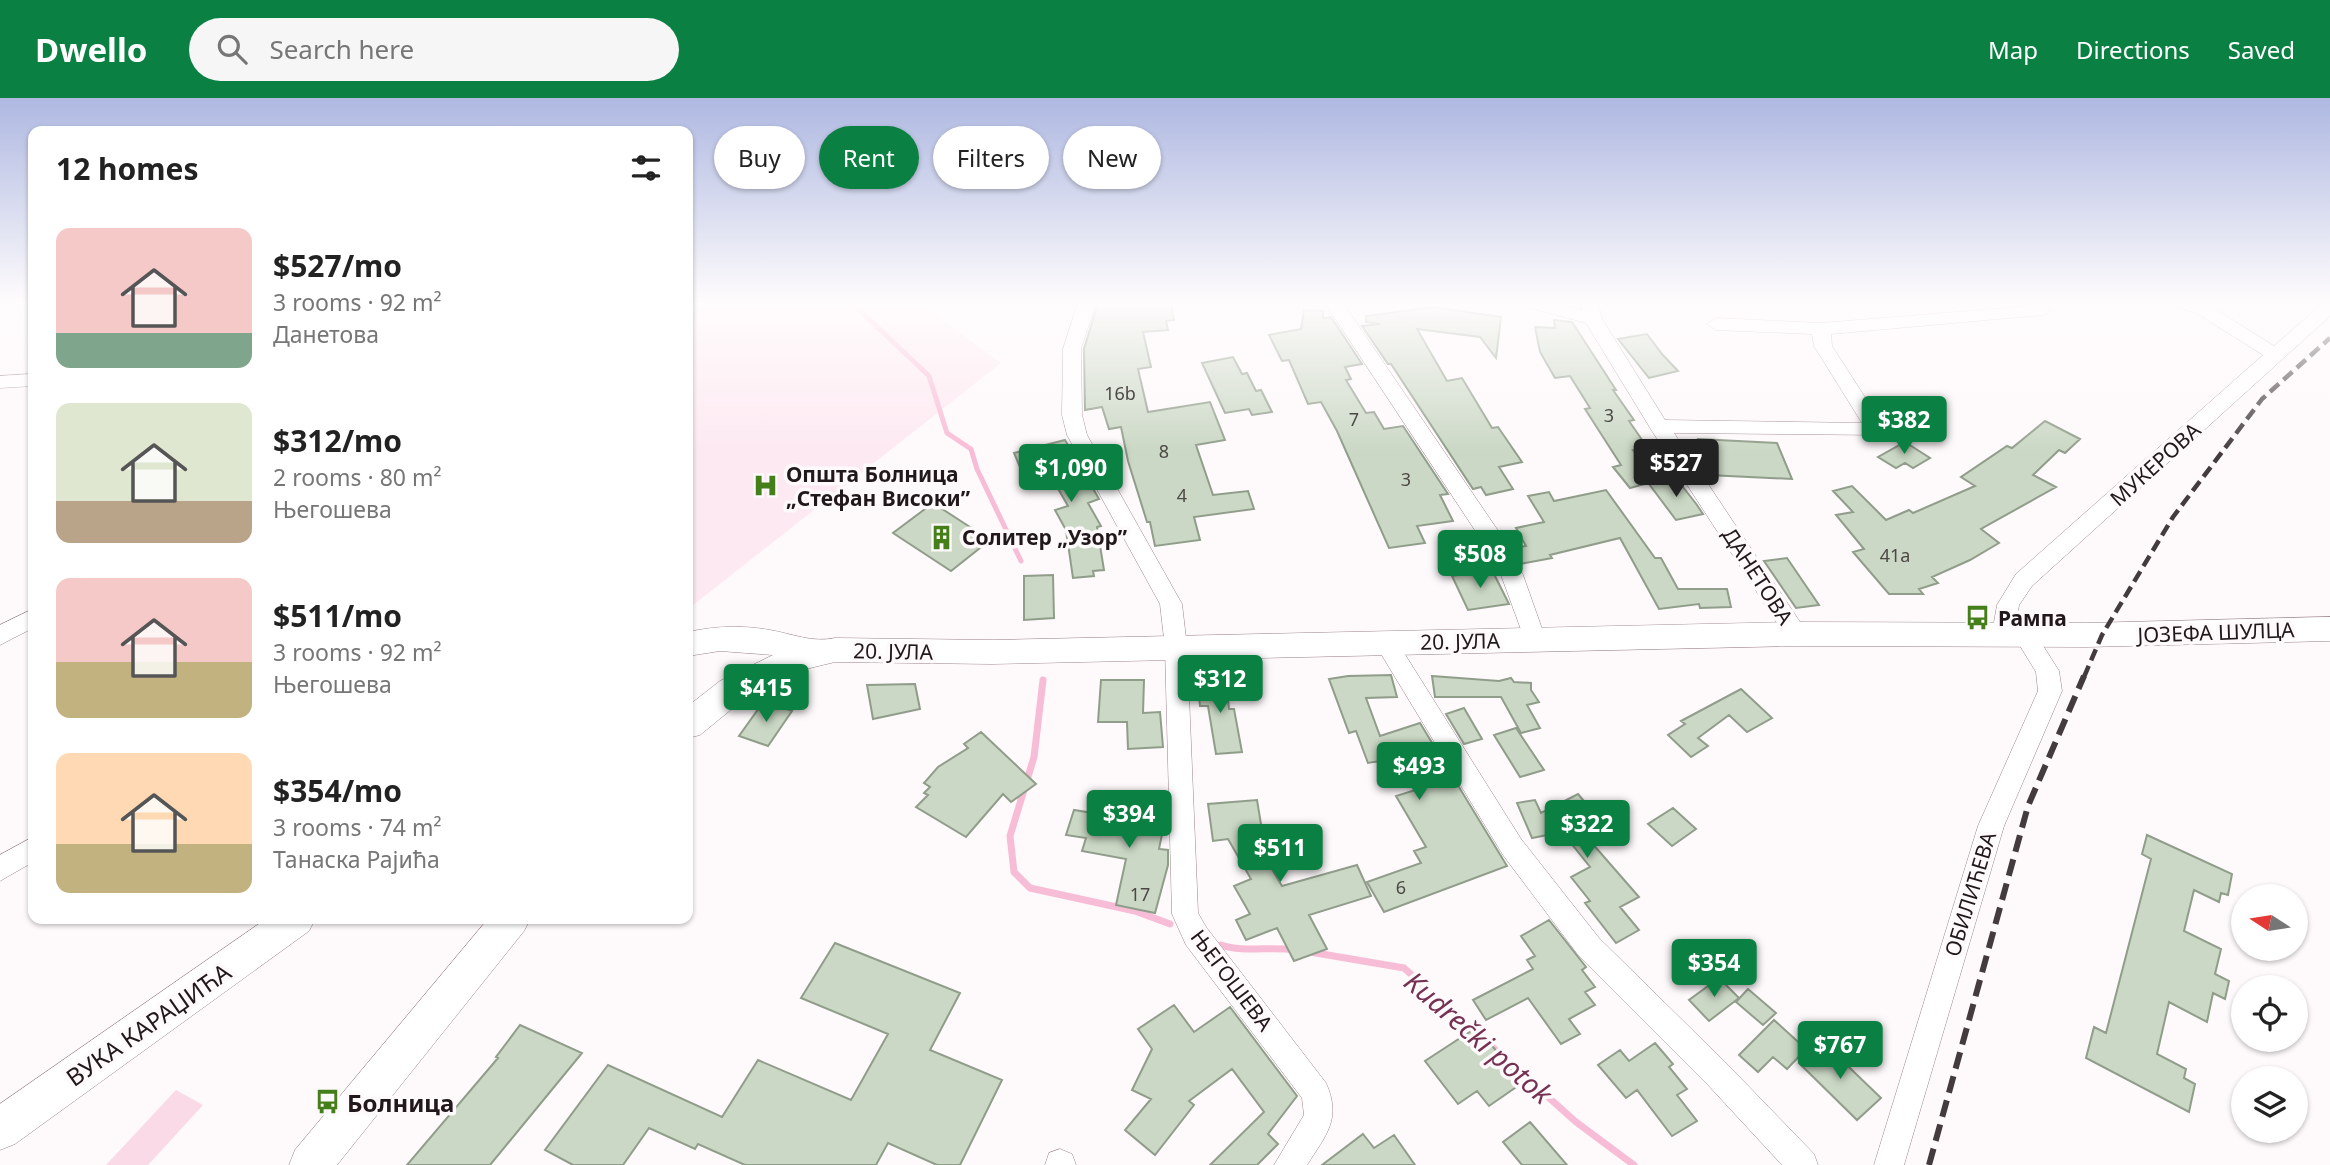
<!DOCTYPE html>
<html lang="en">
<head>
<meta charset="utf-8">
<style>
	body { margin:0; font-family:"Noto Sans",sans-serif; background:#f6f6f6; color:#222; height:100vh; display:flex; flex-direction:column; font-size:26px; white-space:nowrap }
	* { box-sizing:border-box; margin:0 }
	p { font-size:23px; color:#767676 }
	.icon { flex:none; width:38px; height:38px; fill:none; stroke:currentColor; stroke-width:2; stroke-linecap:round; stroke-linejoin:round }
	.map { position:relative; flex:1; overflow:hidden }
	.side { position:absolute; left:28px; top:28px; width:665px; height:798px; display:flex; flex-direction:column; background:#fff; border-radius:14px; box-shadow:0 2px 5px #0004 }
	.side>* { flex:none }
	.guide { position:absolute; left:714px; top:28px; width:665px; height:63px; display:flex; gap:14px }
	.needle { width:46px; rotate:282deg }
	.tools { position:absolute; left:2231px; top:786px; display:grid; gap:14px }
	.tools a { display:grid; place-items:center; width:77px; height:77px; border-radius:50%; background:#fff; box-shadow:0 2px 5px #0004; font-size:35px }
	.price { position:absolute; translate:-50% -60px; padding:0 16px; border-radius:7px; background:#0b8043; color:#fff; font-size:23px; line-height:46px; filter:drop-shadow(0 2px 4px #0008) }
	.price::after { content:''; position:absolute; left:50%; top:42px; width:21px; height:16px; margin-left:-10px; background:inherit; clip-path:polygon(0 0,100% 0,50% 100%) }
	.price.current { background:#222; color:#fff }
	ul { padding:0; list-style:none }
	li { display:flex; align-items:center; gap:21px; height:175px; padding:0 28px }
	li span { display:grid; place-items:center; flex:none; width:196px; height:140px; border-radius:14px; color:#555 }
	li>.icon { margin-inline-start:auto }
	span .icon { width:84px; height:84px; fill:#fffc; stroke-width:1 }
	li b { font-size:30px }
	h2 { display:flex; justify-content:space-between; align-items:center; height:84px; padding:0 28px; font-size:30px }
	.chip { padding:0 24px; border-radius:32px; background:#fff; box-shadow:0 2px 5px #0004; font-size:24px; line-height:63px }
	.chip.current { background:#0b8043; color:#fff }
	header { display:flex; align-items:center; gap:42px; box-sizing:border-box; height:98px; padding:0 35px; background:#0b8043; color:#fff }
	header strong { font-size:33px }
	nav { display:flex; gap:38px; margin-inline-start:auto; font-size:24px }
	.search { width:490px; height:63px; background:#f6f6f6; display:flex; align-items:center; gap:18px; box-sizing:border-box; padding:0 24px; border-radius:38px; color:#767676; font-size:26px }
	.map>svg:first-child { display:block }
	.built { fill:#fde9f1 }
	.green { fill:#fbdae7 }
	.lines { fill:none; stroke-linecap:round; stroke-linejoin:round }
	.stream-far1 { stroke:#f8bdd6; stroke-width:5 }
	.stream { stroke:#f8bdd6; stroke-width:7 }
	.building { fill:#cbd8c5; stroke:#909d8a; stroke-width:2 }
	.street-casing { stroke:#9b848d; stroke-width:1 }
	.secondary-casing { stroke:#9b848d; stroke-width:1 }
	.street { fill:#fff; fill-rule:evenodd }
	.secondary { fill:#fff; fill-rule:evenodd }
	.rail-far1 { stroke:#443b3f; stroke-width:4.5; stroke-dasharray:12 6; stroke-linecap:butt }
	.rail { stroke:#443b3f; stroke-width:6; stroke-dasharray:17 8; stroke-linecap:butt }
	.labels { text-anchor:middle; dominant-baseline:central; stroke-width:7; stroke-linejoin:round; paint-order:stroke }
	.number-label { font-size:18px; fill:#4c4846 }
	.street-label { font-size:21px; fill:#21181c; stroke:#fef9fb }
	.poi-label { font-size:21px; font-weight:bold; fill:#21181c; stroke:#fef9fb; text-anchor:start }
	.near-street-label { font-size:24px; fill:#21181c; stroke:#fef9fb }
	.near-poi-label { font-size:24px; font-weight:bold; fill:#21181c; stroke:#fef9fb; text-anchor:start }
	.near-water-label { font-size:28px; font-style:italic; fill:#753152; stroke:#fef9fb }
</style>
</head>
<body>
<header>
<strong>Dwello</strong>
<div class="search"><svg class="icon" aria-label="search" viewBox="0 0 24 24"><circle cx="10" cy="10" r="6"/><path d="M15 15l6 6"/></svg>Search here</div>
<nav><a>Map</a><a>Directions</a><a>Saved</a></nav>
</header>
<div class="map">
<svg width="2330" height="1067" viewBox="0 0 2330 1067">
	<rect width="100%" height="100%" fill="#fef9fb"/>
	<path class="built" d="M688 205H920L1001 265 688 511Z"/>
	<path class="green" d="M176 992 203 1007 148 1067H106Z"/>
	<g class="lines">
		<path class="stream-far1" d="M852 205 929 278 947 335 971 351 977 371 1021 463"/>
		<path class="stream" d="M1043 582 1034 659 1010 738 1014 774 1030 790 1135 813 1170 826
			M1221 847C1243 855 1271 848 1295 852
			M1310 854 1404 870 1479 937
			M1489 946 1576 1024 1634 1067"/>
	</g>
	<path class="building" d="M1098 205H1171L1174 222 1166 223 1168 232 1143 234 1151 269 1138 271 1148 314 1210 304 1225 342 1196 347 1213 397 1248 393 1254 411 1194 419 1200 442 1155 448 1150 424H1147L1128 363 1121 329 1109 331 1102 309 1085 312 1084 251Z
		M1433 209 1501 219 1496 260 1480 239 1417 231 1447 283 1462 280 1492 330 1498 329 1522 364 1499 369 1513 391 1486 397 1481 389 1473 391 1391 266H1388L1362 228 1380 226 1366 224V218Z
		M1304 212 1323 213V220L1331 219 1362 266 1345 269 1351 281 1346 282 1366 315 1374 314 1384 331 1403 328 1448 396 1440 397 1453 423 1417 428 1425 445 1389 450 1337 333 1321 304 1308 306 1289 262 1282 263 1269 237 1301 231Z
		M1554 222 1572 224 1616 292H1613L1634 322 1629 323 1647 349 1633 352 1659 382 1630 390 1613 369 1621 367 1585 311 1590 310 1570 278 1555 280 1540 254 1535 229 1555 230Z
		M1647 236 1662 256 1678 273 1649 280 1618 241Z
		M1233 259 1242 276 1247 275 1256 293 1261 292 1272 314 1252 317 1249 311 1225 315 1202 265Z
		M2045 323 2080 341 2065 355 2059 352 2033 377 2056 389 1981 431 1999 445 1970 462 1932 479 1938 485 1919 491 1923 496H1889L1853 454 1864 451 1836 417 1853 414 1833 393 1852 388 1886 422 1909 412 1913 415 1975 388 1961 379 2007 348 2012 350Z
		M1698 341 1777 345 1792 381 1708 377Z
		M1065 342 1099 401 1088 405 1101 428 1097 429 1104 472 1093 473 1094 478 1073 480 1066 432 1055 412 1068 408 1045 368 1022 374 1014 355Z
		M1905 344 1930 360 1913 370 1905 365 1896 370 1878 359Z
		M1676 380 1697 407 1703 416 1676 422 1649 386Z
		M1606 392 1655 460H1661L1678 491H1727L1731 509 1700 510 1699 506 1659 511 1620 440 1550 457 1552 460 1520 466 1511 450 1526 448 1516 430 1544 424 1528 398 1549 394 1554 403Z
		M933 405 990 442 951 473 893 435Z
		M1787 460 1819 507 1796 510 1764 463Z
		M1492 472 1509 506 1468 512 1452 478Z
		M1053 477 1054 520 1024 522V478Z
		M1391 577 1397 599 1366 600 1380 638 1420 625 1507 768 1384 814 1367 784 1421 765 1414 753 1426 749 1396 698 1422 690 1404 659 1368 665 1356 633 1349 635 1329 581 1348 578Z
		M1432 578 1499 583 1511 580 1514 584 1531 585V592L1539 604 1527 607 1540 630 1521 635 1501 599H1435Z
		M1226 581 1229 611H1234L1242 654 1216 656 1208 608H1200L1197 582Z
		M1101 582H1144L1143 615 1160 614 1163 649 1128 651 1127 624H1098Z
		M915 586 920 611 873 621 867 587Z
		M1741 591 1772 620 1747 634 1729 617 1698 640 1708 648 1691 659 1668 637 1685 626 1681 623Z
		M764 603 792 613 768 648 739 638Z
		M1464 610 1482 641 1464 646 1446 616Z
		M1516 630 1544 672 1520 679 1494 637Z
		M981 634 1036 686 1011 704 1003 696 966 739 916 709 928 697 924 695 930 689 924 685 938 669 968 650 964 646Z
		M1578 696 1610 734 1591 744 1639 799 1620 809 1639 832 1616 845 1585 805 1590 803 1571 779 1590 769 1562 734 1532 740 1517 705 1535 702 1541 715Z
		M1257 702 1263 738 1253 739 1282 788 1357 767 1371 798 1309 817 1327 851 1294 863 1277 830 1246 842 1236 822 1250 816 1234 788 1251 781 1228 741 1213 743 1208 706Z
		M1121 704 1167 712 1159 751 1168 752V767L1155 815 1116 807 1126 761 1082 753 1086 740 1066 737 1074 712 1117 719Z
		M1673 710 1696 731 1672 748 1648 726Z
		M2147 737 2232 776 2228 797 2221 795 2219 804 2194 792 2184 833 2221 851 2215 876 2229 883 2225 901 2213 895 2207 924 2169 904 2157 956 2186 971 2184 980 2195 986 2189 1014 2086 960 2094 929 2106 935 2151 761 2142 756Z
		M1549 822 1586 869 1582 872 1595 889 1585 894 1595 907 1569 921 1580 936 1561 946 1528 900 1486 922 1473 902 1533 871 1527 862 1535 858 1521 838Z
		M835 845 960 895 930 952 1002 982 960 1067H937L888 1045 876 1067H745L698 1046 695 1051 649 1030 623 1067H573L545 1052 608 967 722 1019 758 962 851 1002 888 936 801 900Z
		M1719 880 1739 900 1709 923 1689 902Z
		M1748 891 1776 915 1763 927 1736 904Z
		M1174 907 1194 934 1230 909 1297 998 1268 1036 1278 1046 1257 1067H1210L1264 1014 1232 971 1189 1003 1194 1007 1155 1057 1125 1032 1151 1001 1132 992 1152 951 1138 931Z
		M1774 922 1806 951 1787 971 1773 959 1758 974 1739 957Z
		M520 927 582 955 490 1067H407L498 960 496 959Z
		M1477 929 1522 985 1489 1008 1477 993 1458 1006 1425 963Z
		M1655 945 1673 966 1669 969 1687 991 1677 997 1697 1023 1672 1038 1637 992 1626 1000 1598 967 1620 952 1629 963Z
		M1824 945 1881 1000 1857 1022 1799 965Z
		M1530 1024 1567 1067H1522L1503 1044Z
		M1363 1036 1374 1050 1394 1037 1415 1067H1322Z"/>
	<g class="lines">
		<defs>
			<path id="street" d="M1078 205H1096L1081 251 1082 317 1087 337 1182 506 1187 549 1198 815 1206 829 1326 985C1342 1021 1326 1037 1307 1067H1274L1304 1017 1302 1000 1186 847 1172 816 1165 549 1160 506 1067 337 1062 317 1063 251Z
				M1325 205H1343L1501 437 1523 477 1546 542 1543 548 1535 551 1527 548 1501 477 1484 446Z
				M1524 205H1553L1582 212 1580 205H1598L1602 221 1665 322 1862 325 1814 248 1812 236 1716 232 1707 226 1716 220 1821 225 2043 207 2052 212 2043 217 1831 236 1832 248 1886 332 1883 337 1674 335 1804 530 1807 536 1804 542 1796 545 1788 542 1652 333 1586 225 1527 209Z
				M2175 205H2201L2210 208 2274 248 2323 205H2330V218L2032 488 2019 507 2015 532 2024 527 2032 530 2059 573 2062 593 2004 728 1904 1067H1874L1978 728 2038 593 2036 574 2014 538 2011 542 2003 545 1995 542 1992 536 1997 507 2016 476 2263 257 2198 216 2178 209Z
				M33 276V288L0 290V278Z
				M33 511V530L0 547V527Z
				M1386 536 1394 539 1521 741 1599 840 1728 967 1814 1056 1818 1067H1782L1708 987 1579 858 1503 757 1378 551 1375 545 1378 539Z
				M33 739V764L0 783V757Z
				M1060 1051 1072 1056 1076 1067H1045L1049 1055Z"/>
			<path id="secondary" d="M2330 519V543L2086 549 1796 548 992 566 835 564 806 571 778 581 744 601 700 637 688 640V608L720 583 773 557 720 553 688 558V534C715 528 742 527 770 532 793 536 812 545 835 540L992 542 1796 524 2086 525Z
				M266 821H315L309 833 15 1046 0 1052V1006Z
				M488 821H530L524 833 337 1067H289L295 1052Z"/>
		</defs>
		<use href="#street" class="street-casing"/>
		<use href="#secondary" class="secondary-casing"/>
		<use href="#street" class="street"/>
		<use href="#secondary" class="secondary"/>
		<path class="rail-far1" d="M2084 579 2102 537 2173 419 2262 301 2330 240"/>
		<path class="rail" d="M1929 1067 2028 708 2084 578"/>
	</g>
	<linearGradient id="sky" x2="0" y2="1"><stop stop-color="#aeb8e1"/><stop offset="0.58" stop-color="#fffcfd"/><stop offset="1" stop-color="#fffcfd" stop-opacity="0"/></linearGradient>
	<rect width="2330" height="354" fill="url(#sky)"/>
	<defs>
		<symbol id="hospital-bare" viewBox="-9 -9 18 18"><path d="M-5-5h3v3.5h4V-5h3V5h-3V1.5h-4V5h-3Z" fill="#457f19" stroke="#fef9fb" stroke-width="2.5" paint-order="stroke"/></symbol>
		<symbol id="building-bare" viewBox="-9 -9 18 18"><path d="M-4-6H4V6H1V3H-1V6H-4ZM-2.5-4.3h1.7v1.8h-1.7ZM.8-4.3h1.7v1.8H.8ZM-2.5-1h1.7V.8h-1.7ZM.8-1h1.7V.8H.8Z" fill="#457f19" stroke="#fef9fb" stroke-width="2.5" paint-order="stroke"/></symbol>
		<symbol id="bus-bare" viewBox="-9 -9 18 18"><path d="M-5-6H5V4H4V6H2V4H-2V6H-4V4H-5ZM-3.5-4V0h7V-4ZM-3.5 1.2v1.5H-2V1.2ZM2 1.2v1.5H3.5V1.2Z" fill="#457f19" stroke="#fef9fb" stroke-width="2.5" paint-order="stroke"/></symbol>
	</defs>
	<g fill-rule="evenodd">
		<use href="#hospital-bare" x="748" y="370" width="35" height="35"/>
		<use href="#building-bare" x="924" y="422" width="35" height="35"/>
		<use href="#bus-bare" x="1960" y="502" width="35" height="35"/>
		<use href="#bus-bare" x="310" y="986" width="35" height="35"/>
	</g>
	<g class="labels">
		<g class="number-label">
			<text x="1120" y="295">16b</text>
			<text x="1609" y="317">3</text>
			<text x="1354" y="321">7</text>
			<text x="1164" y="353">8</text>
			<text x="1406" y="381">3</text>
			<text x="1182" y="397">4</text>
			<text x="1895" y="457">41a</text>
			<text x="1401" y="789">6</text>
			<text x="1140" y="796">17</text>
		</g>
		<g class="street-label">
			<text transform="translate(2155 366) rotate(-42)">МУКЕРОВА</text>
			<text transform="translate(1758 478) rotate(57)">ДАНЕТОВА</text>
			<text transform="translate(2216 534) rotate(-2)">ЈОЗЕФА ШУЛЦА</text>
			<text transform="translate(1460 543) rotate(-1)">20. ЈУЛА</text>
			<text transform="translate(893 553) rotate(1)">20. ЈУЛА</text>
			<text transform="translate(1970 796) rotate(-73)">ОБИЛИЋЕВА</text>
			<text transform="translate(1232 882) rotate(53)">ЊЕГОШЕВА</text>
		</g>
		<g class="poi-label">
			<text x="786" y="376">Општа Болница<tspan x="786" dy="24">„Стефан Високи”</tspan></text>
			<text x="962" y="439">Солитер „Узор”</text>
			<text x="1998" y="520">Рампа</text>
		</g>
		<g class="near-street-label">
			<text transform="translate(148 926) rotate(-35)">ВУКА КАРАЏИЋА</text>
		</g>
		<g class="near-poi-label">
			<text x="347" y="1004">Болница</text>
		</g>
		<g class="near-water-label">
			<text transform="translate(1479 939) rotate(41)">Kudrečki potok</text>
		</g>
	</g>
</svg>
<div class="tools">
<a><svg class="needle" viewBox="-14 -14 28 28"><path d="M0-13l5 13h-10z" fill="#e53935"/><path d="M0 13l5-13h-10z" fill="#767676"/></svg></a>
<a><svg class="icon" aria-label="locate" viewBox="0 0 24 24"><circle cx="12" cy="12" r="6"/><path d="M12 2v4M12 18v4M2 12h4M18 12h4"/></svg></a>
<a><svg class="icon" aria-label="layers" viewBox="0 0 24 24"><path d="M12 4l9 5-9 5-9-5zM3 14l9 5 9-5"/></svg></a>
</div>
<b class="price" style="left:1904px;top:358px">$382</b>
<b class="price current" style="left:1676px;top:401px">$527</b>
<b class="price" style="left:1071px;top:406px">$1,090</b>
<b class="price" style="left:1480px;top:492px">$508</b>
<b class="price" style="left:1220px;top:617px">$312</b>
<b class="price" style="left:766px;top:626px">$415</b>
<b class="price" style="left:1419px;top:704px">$493</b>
<b class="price" style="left:1129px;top:752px">$394</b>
<b class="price" style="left:1587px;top:762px">$322</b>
<b class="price" style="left:1280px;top:786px">$511</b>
<b class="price" style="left:1714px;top:901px">$354</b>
<b class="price" style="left:1840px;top:983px">$767</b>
<div class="guide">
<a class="chip">Buy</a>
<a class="chip current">Rent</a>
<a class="chip">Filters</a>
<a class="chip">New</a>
</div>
<section class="side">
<h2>12 homes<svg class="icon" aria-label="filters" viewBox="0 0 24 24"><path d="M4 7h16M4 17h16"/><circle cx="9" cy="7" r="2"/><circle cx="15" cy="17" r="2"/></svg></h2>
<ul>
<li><span style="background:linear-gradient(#f6c9c9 75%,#7fa58c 0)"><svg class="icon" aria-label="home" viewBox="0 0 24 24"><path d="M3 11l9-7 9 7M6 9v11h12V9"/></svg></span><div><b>$527/mo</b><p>3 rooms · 92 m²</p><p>Данетова</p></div></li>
<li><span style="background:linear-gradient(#dfe7d0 70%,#b9a48a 0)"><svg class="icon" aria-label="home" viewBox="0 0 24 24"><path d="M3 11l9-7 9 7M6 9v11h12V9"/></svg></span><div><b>$312/mo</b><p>2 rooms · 80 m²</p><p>Његошева</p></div></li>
<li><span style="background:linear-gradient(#f6c9c9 60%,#c2b280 0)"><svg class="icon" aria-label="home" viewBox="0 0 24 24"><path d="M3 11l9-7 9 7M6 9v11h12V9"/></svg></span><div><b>$511/mo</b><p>3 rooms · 92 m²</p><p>Његошева</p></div></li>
<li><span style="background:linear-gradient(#ffd9b3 65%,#c2b280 0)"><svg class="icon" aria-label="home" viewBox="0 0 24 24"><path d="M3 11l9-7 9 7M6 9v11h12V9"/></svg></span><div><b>$354/mo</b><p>3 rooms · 74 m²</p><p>Танаска Рајића</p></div></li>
</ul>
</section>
</div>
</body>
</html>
